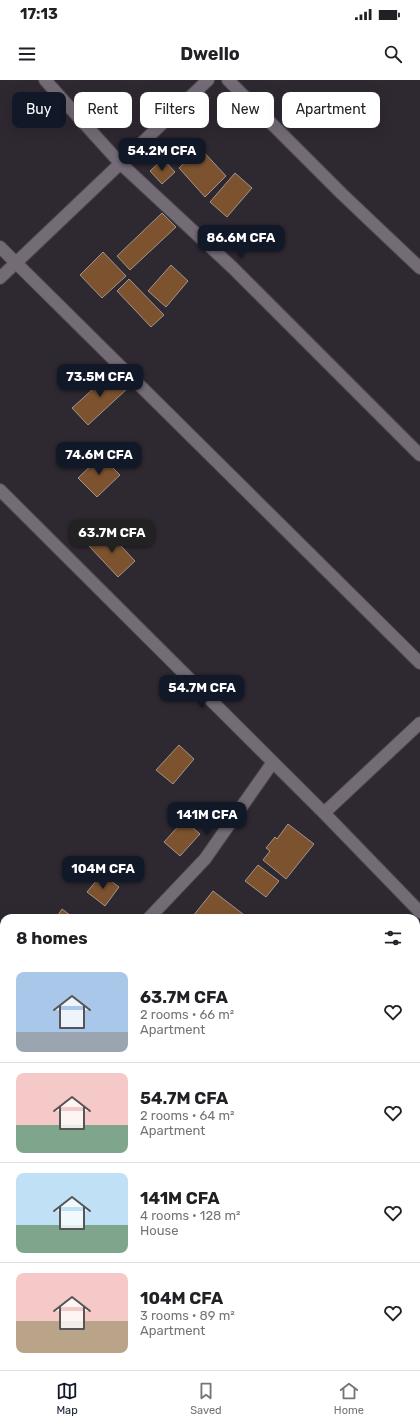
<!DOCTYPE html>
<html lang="en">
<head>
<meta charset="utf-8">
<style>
	body { margin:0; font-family:Rubik,sans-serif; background:#f6f6f6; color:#202124; height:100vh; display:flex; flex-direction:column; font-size:15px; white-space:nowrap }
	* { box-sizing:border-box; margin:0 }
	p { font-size:13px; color:#757577 }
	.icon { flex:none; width:22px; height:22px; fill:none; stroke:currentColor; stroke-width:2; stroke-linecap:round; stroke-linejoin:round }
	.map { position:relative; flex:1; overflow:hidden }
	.side { position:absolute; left:0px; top:834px; width:420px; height:456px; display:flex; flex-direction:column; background:#fff; border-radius:12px 12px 0 0; box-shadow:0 4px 16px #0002 }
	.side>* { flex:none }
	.hud { position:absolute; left:12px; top:12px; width:396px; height:36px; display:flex; gap:8px }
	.price { position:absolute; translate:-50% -34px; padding:0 9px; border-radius:8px; background:#111827; color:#fff; font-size:13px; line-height:26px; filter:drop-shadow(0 1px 2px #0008) }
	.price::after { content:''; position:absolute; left:50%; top:24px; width:12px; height:9px; margin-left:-6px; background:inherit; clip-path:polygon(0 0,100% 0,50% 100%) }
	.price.selected { background:#222; color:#fff }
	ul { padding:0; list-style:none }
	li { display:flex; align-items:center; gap:12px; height:100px; padding:0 16px }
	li+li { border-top:1px solid #e0e0e0 }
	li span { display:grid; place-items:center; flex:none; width:112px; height:80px; border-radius:8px; color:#555 }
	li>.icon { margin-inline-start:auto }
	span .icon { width:48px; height:48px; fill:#fffc; stroke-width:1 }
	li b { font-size:17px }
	h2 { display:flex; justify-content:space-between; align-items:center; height:48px; padding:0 16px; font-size:17px }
	.tag { padding:0 14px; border-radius:8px; background:#fff; box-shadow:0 4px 16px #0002; font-size:14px; line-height:36px }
	.tag.selected { background:#111827; color:#fff }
	.status { display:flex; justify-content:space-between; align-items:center; height:28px; padding:0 20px; background:#fff; direction:ltr }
	.status svg { height:11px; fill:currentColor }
	header { display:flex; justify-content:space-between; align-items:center; height:52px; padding:0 16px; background:#fff; font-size:18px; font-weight:700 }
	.menu { display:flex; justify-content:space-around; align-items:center; height:56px; border-top:1px solid #e0e0e0; background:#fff; font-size:11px; color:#757577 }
	.menu a { display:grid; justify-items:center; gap:2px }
	.menu .selected { color:#111827 }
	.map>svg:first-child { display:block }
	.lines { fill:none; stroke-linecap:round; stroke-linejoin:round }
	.stream { stroke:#434e56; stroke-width:5.5 }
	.building { fill:#7d532f; stroke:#a1968d }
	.street-casing { stroke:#4d464e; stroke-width:14 }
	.street { stroke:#736b75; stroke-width:12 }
</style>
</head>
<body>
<div class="status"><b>17:13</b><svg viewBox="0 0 49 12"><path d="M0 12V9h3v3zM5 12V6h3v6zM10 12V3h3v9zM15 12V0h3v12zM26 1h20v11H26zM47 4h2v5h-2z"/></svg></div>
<header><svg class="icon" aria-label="menu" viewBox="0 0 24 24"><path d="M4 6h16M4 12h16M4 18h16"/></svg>Dwello<svg class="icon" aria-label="search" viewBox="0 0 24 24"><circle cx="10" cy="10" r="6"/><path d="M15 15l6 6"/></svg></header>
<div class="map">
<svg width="420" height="1290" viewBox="0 0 420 1290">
	<rect width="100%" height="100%" fill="#2e2831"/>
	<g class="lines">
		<path class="stream" d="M0 1286 7 1290"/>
	</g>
	<path class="building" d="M200 68 226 96 205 117 179 88Z
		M163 79 175 92 162 104 150 91Z
		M235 93 252 108 227 137 210 122Z
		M162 133 176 147 130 190 117 176Z
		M103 172 126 196 102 218 80 195Z
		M171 185 188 201 166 227 148 211Z
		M129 199 164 235 151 247 117 211Z
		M113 291 128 308 88 345 72 328Z
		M101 376 120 395 97 417 78 398Z
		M106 450 135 481 118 497 89 466Z
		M179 665 194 679 173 704 156 690Z
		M184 740 200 754 180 776 164 762Z
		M288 744 314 764 286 799 263 780 270 771 266 768 275 757 277 759Z
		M258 785 279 801 266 817 245 801Z
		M102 794 119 807 105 826 87 812Z
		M213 811 243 834 240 838H196L193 836Z
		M62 829 74 838H56Z"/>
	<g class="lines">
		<defs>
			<path id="street" d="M45 0 120 83 233 188 420 375
				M228 0 342 114 420 188
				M0 167 420 583
				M0 198 208 0
				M0 410 324 733 420 832
				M324 733 420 643
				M149 838 205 779 273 682
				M0 981 4 977
				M416 1067 420 1063
				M416 1250 420 1246
				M193 1290 197 1286
				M375 1290 380 1286"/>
		</defs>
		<use href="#street" class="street-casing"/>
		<use href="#street" class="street"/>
	</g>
</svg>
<b class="price" style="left:162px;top:92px">54.2M CFA</b>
<b class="price" style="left:241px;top:179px">86.6M CFA</b>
<b class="price" style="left:100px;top:318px">73.5M CFA</b>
<b class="price" style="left:99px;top:396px">74.6M CFA</b>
<b class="price selected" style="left:112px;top:474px">63.7M CFA</b>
<b class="price" style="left:202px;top:629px">54.7M CFA</b>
<b class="price" style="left:207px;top:756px">141M CFA</b>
<b class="price" style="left:103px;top:810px">104M CFA</b>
<div class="hud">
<a class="tag selected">Buy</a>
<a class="tag">Rent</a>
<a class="tag">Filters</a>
<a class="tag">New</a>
<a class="tag">Apartment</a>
</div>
<section class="side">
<h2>8 homes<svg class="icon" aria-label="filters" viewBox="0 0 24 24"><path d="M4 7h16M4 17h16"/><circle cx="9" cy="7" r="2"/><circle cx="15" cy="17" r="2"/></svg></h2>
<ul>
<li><span style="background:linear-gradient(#a9c7e8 75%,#9aa5b1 0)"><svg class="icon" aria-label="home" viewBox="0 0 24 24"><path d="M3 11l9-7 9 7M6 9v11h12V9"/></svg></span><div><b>63.7M CFA</b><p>2 rooms · 66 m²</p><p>Apartment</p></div><svg class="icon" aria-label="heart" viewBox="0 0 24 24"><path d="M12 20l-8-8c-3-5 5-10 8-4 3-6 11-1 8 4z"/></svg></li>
<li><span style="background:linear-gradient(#f6c9c9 65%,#7fa58c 0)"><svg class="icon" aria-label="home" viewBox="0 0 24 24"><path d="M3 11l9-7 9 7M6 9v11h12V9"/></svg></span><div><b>54.7M CFA</b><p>2 rooms · 64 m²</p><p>Apartment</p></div><svg class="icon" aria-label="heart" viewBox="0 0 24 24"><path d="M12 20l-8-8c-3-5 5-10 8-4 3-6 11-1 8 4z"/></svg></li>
<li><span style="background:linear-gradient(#bfe0f5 65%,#7fa58c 0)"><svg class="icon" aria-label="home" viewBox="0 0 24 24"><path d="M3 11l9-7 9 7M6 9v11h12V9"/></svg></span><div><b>141M CFA</b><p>4 rooms · 128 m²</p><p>House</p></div><svg class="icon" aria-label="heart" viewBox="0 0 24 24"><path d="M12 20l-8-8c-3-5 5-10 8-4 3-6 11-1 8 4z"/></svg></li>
<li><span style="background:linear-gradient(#f6c9c9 60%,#b9a48a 0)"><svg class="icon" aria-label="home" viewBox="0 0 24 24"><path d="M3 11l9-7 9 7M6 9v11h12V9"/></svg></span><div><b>104M CFA</b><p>3 rooms · 89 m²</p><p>Apartment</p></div><svg class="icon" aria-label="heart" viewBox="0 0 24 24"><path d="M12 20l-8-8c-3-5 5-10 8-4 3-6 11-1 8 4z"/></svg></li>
</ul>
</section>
</div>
<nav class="menu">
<a class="selected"><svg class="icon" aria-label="map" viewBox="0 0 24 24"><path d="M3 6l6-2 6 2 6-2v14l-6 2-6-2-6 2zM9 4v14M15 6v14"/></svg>Map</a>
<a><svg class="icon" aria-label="saved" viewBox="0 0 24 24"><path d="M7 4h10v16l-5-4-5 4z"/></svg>Saved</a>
<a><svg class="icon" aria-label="home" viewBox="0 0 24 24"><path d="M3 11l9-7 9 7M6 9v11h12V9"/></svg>Home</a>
</nav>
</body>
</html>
